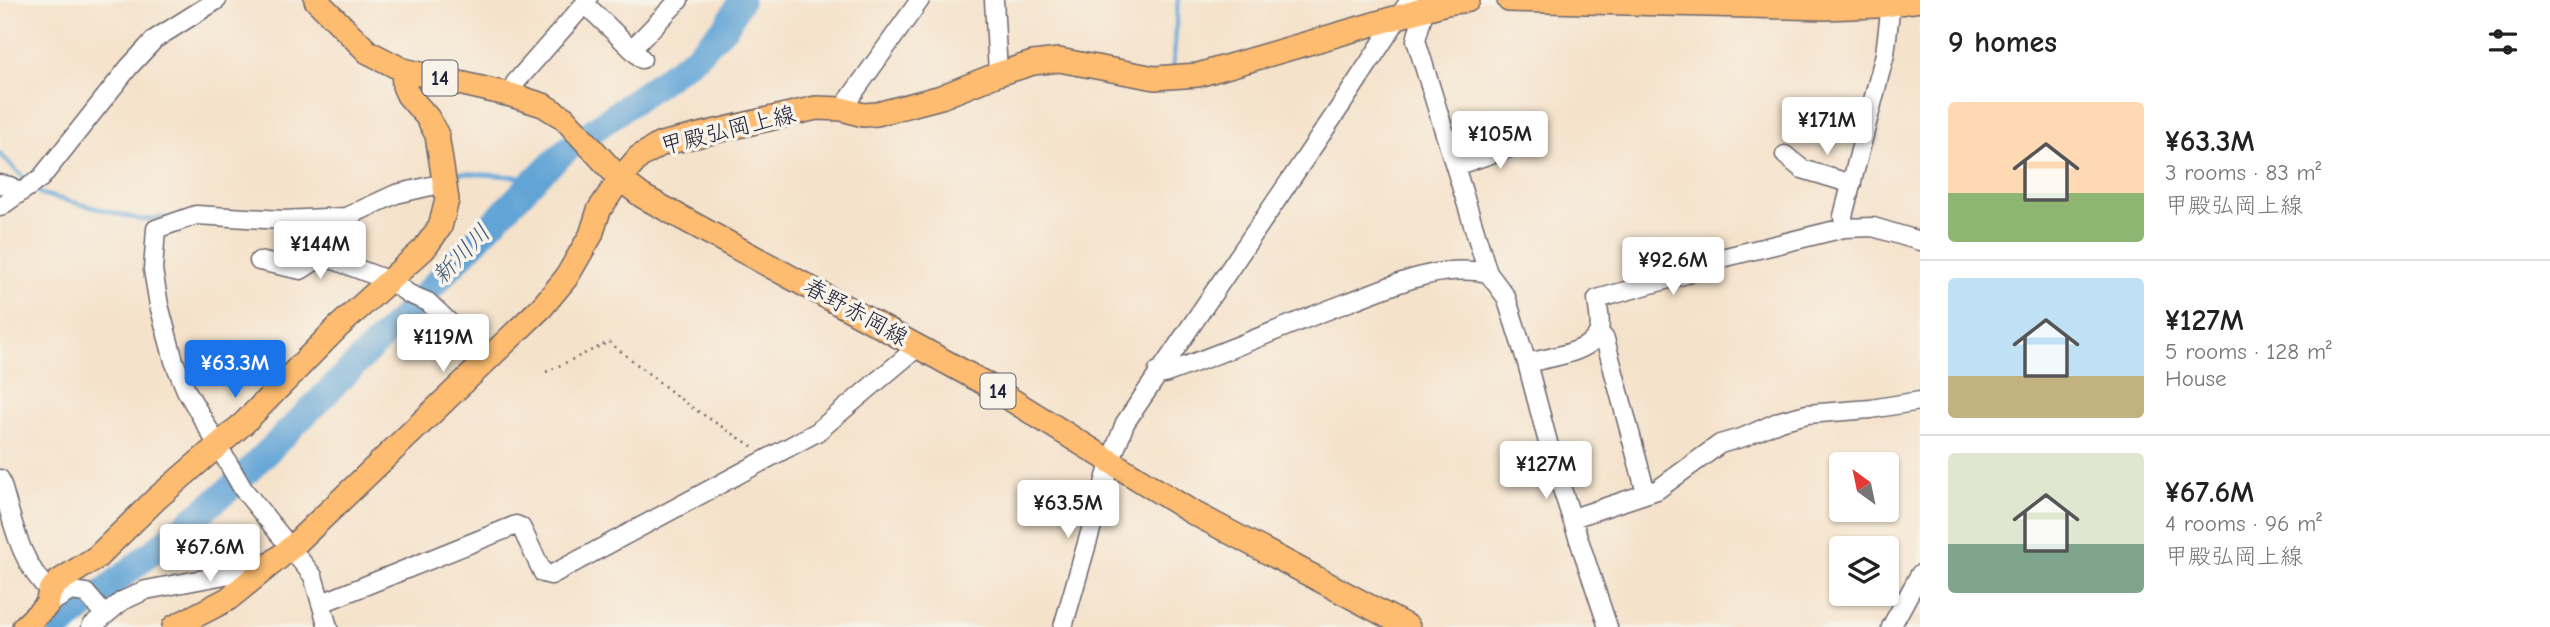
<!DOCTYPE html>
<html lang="en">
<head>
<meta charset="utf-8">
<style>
	body { margin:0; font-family:"Comic Neue","Klee One",sans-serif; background:#f2f2f2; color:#222; height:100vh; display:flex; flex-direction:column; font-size:26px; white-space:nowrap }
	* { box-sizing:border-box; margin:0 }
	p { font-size:23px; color:#767676 }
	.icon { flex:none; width:38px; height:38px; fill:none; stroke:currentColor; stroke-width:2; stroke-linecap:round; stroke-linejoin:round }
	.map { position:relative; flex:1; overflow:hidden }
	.side { display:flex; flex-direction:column; background:#fff; width:630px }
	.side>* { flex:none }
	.needle { width:46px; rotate:327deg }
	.fabs { position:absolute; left:1829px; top:452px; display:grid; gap:14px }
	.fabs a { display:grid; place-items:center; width:70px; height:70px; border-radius:7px; background:#fff; box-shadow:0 2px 5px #0004; font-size:35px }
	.price { position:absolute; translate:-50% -60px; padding:0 16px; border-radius:7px; background:#fff; color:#222; font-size:23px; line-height:46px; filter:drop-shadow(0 2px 4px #0008) }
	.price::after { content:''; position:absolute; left:50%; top:42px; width:21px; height:16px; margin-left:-10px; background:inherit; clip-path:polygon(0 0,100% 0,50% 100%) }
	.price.active { background:#1a73e8; color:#fff }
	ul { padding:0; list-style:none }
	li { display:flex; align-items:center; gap:21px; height:175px; padding:0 28px }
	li+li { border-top:2px solid #e0e0e0 }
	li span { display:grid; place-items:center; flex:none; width:196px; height:140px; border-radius:7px; color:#555 }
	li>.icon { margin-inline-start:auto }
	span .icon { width:84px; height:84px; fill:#fffc; stroke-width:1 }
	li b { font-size:30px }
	h2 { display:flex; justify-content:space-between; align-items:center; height:84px; padding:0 28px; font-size:30px }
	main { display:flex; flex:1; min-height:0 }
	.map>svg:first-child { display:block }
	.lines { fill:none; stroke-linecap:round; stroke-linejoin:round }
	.stream { stroke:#62a4d6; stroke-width:4.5 }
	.river { stroke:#62a4d6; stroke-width:26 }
	.minor-casing { stroke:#6c656d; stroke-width:21 }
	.major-casing { stroke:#6c656d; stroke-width:26 }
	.path { stroke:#6c656d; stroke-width:2.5; stroke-dasharray:2 5; stroke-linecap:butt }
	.minor { stroke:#fff; stroke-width:18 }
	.major { stroke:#fdbc6f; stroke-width:23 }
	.labels { text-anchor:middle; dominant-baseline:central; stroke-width:7; stroke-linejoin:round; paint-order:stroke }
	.shield { fill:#f7f3e8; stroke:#62616f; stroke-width:2 }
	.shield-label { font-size:21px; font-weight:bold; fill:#22223b }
	.street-label { font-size:23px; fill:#22223b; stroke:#f7f3e8 }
	.water-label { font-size:24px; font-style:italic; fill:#3c5679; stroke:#f7f3e8 }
</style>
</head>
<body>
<main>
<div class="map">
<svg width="1920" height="627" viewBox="0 0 1920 627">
	<rect width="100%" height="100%" fill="#f7f3e8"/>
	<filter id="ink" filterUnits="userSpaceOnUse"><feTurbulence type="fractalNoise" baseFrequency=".0143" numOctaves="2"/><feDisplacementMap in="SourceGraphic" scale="14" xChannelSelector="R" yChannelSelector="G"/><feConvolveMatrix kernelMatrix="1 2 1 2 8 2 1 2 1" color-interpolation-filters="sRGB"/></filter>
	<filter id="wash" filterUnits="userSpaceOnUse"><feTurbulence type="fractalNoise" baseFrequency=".00686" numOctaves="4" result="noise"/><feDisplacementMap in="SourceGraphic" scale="28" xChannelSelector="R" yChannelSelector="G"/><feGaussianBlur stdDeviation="1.57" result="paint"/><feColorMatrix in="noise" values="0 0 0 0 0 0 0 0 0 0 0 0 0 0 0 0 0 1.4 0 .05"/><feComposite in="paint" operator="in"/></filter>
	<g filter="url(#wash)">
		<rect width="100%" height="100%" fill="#f5e2ca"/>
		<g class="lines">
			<path class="stream" d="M1173 66 1178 0
				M0 154 29 183
				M449 176 461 173 536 178
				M36 189 41 194 142 220 165 217"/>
			<path class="river" d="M60 627 232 487 400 320 536 178 570 147 695 57 727 25 741 0"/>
		</g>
	</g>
	<g filter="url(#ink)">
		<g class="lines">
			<defs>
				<path id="minor" d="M994 0 998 74
					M585 4 642 59
					M1424 11 1416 40 1488 273
					M632 49 679 0
					M511 95 515 83 588 0
					M842 109 920 0
					M1785 155 1802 169 1852 184
					M1455 166 1533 140
					M0 184 10 186 19 193
					M0 207 41 178 129 67 155 39 217 0
					M1844 228 1843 216 1885 54 1891 4
					M259 261 301 270 323 256 390 281 409 294 428 302 489 360
					M1599 332 1605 339 1646 493
					M1527 363C1546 358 1591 353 1598 333 1602 325 1598 309 1597 299L1687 274 1726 257 1844 228 1873 227 1920 241
					M1158 371 1164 374C1226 352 1287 325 1349 302 1393 285 1440 263 1488 273L1506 297 1527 363 1554 465 1608 627
					M0 479C12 517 19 563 50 591
					M1573 518 1657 490 1720 444 1744 437 1780 421 1807 414 1871 409 1920 401
					M322 603 516 525 521 527 543 573 551 575 817 432 919 346
					M47 605 71 591 86 593 104 614
					M91 627 122 601 146 590 251 570H264
					M328 627 313 576 243 489 186 390 174 361 159 305 153 270 156 229 196 215 283 220 346 217 396 194 444 183
					M1063 627 1110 463 1125 423 1344 101 1410 0
					M1891 627 1920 574"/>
				<path id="major" d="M316 0 368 52 403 70 511 95 543 105 564 118 620 179 642 196 986 384 1190 511 1408 627
					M1509 0 1825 8 1877 6 1920 0
					M24 627 47 605 50 591 58 582 97 557 156 499 244 423 337 328 424 249 440 227 447 200 437 135 428 118 408 95 404 86 403 70
					M174 627 228 599 292 547 542 307 566 278 591 235 599 210 620 179 639 157 661 144 816 108 842 109 863 115 877 114 941 97 998 74 1033 63 1059 60 1155 78 1198 75 1446 3 1468 0"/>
			</defs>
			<use href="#minor" class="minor-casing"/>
			<use href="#major" class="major-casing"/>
			<path class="path" d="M546 372 609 342 688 405 755 448"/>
			<use href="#minor" class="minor"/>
			<use href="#major" class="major"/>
		</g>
	</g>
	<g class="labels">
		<g class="shield">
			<rect x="422.5" y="60.5" width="35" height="35" rx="5"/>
			<rect x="980.5" y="373.5" width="35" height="35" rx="5"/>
		</g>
		<g class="shield-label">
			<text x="440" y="78">14</text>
			<text x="998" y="391">14</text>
		</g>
		<g class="street-label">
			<text transform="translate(728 130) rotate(-14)">甲殿弘岡上線</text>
			<text transform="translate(856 312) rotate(29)">春野赤岡線</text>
		</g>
		<g class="water-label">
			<text transform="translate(461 254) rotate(-46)">新川川</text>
		</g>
	</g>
</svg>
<div class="fabs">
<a><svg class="needle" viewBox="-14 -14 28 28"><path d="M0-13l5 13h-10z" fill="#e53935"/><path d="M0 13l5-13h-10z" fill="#767676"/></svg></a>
<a><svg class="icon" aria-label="layers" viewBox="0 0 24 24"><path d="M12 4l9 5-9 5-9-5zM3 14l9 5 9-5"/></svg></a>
</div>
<b class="price" style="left:1827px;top:157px">¥171M</b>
<b class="price" style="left:1500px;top:171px">¥105M</b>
<b class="price" style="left:320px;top:281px">¥144M</b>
<b class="price" style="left:1673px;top:297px">¥92.6M</b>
<b class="price" style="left:443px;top:374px">¥119M</b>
<b class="price active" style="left:235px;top:400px">¥63.3M</b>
<b class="price" style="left:1546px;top:501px">¥127M</b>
<b class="price" style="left:1068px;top:540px">¥63.5M</b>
<b class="price" style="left:210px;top:584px">¥67.6M</b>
</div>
<section class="side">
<h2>9 homes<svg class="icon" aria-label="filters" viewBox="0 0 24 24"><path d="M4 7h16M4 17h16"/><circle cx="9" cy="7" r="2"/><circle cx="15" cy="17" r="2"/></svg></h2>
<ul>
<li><span style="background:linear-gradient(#ffd9b3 65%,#8fb573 0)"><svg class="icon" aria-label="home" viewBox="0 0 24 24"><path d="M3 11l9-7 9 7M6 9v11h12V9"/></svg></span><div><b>¥63.3M</b><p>3 rooms · 83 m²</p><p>甲殿弘岡上線</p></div></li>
<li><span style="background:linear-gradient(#bfe0f5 70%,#c2b280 0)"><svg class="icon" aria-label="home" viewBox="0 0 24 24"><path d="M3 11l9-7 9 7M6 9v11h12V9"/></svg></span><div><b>¥127M</b><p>5 rooms · 128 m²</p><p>House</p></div></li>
<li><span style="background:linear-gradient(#dfe7d0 65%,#7fa58c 0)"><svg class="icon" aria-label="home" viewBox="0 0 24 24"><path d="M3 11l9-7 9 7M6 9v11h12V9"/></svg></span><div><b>¥67.6M</b><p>4 rooms · 96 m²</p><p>甲殿弘岡上線</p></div></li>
</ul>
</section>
</main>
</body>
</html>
